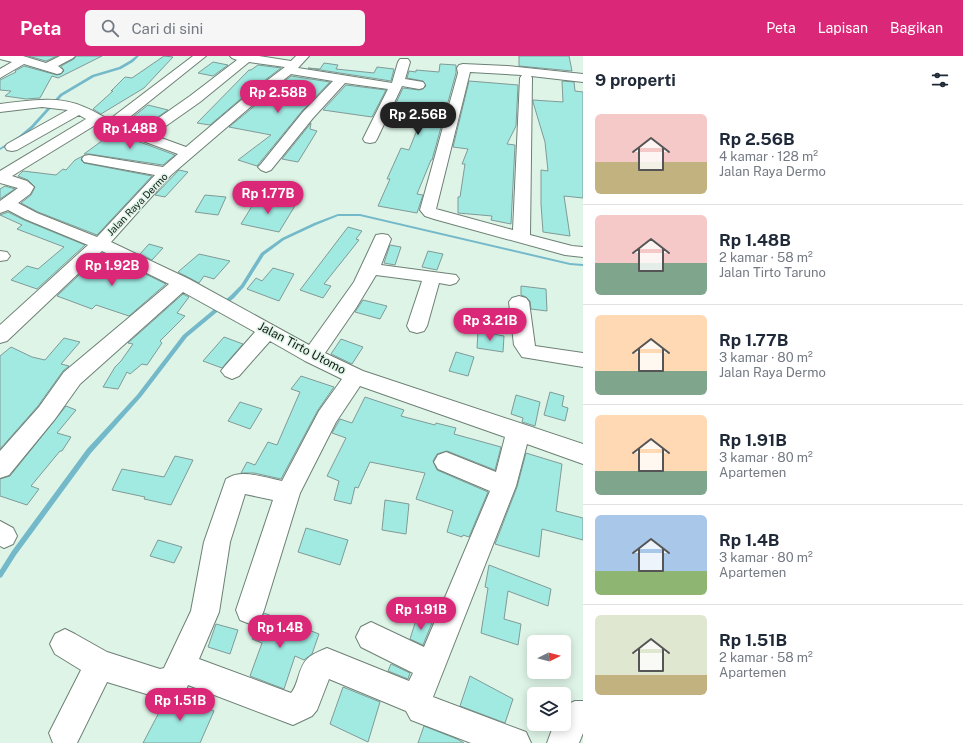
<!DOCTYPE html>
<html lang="id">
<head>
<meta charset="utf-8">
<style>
	body { margin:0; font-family:"Public Sans",sans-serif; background:#f6f6f7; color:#1f2937; height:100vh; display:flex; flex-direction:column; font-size:15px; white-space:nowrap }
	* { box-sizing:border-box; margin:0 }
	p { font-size:13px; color:#747a83 }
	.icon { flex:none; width:22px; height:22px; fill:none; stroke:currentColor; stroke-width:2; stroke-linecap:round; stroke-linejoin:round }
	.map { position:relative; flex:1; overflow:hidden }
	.details { display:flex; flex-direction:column; background:#fff; width:380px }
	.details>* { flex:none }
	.needle { width:26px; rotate:84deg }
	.fabs { position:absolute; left:527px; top:579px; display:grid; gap:8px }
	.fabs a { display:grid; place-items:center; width:44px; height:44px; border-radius:6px; background:#fff; box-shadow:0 2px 10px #0003; font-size:20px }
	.price { position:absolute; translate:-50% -34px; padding:0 9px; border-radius:14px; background:#db2777; color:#fff; font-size:13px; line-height:26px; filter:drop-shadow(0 1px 2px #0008) }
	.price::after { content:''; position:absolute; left:50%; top:24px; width:12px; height:9px; margin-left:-6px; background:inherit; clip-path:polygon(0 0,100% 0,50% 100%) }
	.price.active { background:#222; color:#fff }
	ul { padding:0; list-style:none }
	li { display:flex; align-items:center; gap:12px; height:100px; padding:0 12px }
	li+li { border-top:1px solid #e0e1e3 }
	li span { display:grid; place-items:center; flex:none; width:112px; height:80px; border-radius:6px; color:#555 }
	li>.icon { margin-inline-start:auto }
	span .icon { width:48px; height:48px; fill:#fffc; stroke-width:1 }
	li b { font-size:17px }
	h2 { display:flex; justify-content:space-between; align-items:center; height:48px; padding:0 12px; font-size:17px }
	header { display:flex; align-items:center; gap:24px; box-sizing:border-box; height:56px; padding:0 20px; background:#db2777; color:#fff }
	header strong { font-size:19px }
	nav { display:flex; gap:22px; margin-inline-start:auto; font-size:14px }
	.search { width:280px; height:36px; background:#f6f6f7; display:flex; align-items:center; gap:10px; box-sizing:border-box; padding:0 14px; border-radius:6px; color:#747a83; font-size:15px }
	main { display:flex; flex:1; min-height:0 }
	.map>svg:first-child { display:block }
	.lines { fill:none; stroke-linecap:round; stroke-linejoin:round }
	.stream { fill:#74b9ca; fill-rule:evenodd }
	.building { fill:#a1eae2; stroke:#819a97 }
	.minor-casing { stroke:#6d8075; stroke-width:2 }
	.minor { fill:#fff; fill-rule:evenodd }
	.labels { text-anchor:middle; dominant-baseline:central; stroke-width:3; stroke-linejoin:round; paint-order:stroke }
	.far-street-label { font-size:10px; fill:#111814; stroke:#def4e7 }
	.street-label { font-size:12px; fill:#111814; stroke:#def4e7 }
</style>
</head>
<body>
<header>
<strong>Peta</strong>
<div class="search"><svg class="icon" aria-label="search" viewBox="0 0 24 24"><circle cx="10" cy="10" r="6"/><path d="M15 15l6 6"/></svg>Cari di sini</div>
<nav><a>Peta</a><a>Lapisan</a><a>Bagikan</a></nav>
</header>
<main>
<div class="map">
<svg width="583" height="687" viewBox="0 0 583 687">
	<rect width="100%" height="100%" fill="#def4e7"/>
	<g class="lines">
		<path class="stream" d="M136 0H139L133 6 121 13 94 21 62 40 33 72 21 82 0 94V92L19 80 31 70 60 38 92 19 119 11 131 4Z
			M338 158H360L570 207 583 208V210L570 209 360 160H338L316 169 284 184 264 199 244 231 234 242 187 281 141 341 91 397 16 499 2 521 0 522V514L12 495 87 393 137 339 183 279 230 240 241 229 261 197 282 182 314 167Z"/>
	</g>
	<path class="building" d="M28 0H57L46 5Z
		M76 0H102L58 22 52 20 40 42 26 43 5 40 11 35 0 34V24L16 16 15 15 24 10 57 19 61 18 64 15 61 10 74 3Z
		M164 0 173 1 144 32 101 58 93 53 113 35H111L125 21 132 22Z
		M519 0H569L572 15 519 10Z
		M213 6 228 9 213 20 198 17Z
		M324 7 338 9 336 13 374 17 377 11 394 13 391 25 308 12 320 13Z
		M440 8 456 9V17L432 104H431L417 138 423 139 417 157 378 150 390 123H387L401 92 409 94 419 69 388 64 403 32 419 34 423 33 426 30 423 25 407 22 409 15 416 16V14L439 16Z
		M258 9 281 12 244 40 210 69 197 67 249 14H251Z
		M291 20 330 26 302 55 257 110 238 104 271 79 229 71Z
		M469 25 518 29 516 70 507 88 515 89 511 168 491 164 492 160 458 157V141H460L465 108H462L468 93 453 91Z
		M562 25 574 26 575 35 583 36V142L564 140 570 180 543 176 541 148V114L548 115 545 86 533 46V44L563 46Z
		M346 29 386 34 372 61 323 54Z
		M148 49 168 54 140 73 124 68Z
		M311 67 310 73 317 75 298 106 282 103Z
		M114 76 137 85 175 99 163 109 89 98H84Z
		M83 100 81 104 84 107 152 120 97 179 38 156 21 147 31 139 35 131 28 124 18 120 23 115 56 119 63 113 66 114 75 104Z
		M179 114 188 116 165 141 155 139Z
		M5 130 15 133 0 143V133Z
		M205 139 226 141 218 159 195 156Z
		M257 142 296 148 279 176 241 168Z
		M8 156 24 164 85 189 37 233 11 224 27 210 38 213 64 191 17 173 22 169 0 159Z
		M348 171 362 175 356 183 359 184 324 228 331 230 323 242 300 234Z
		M149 188 163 192 152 204 140 198Z
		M390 189 401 191 395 209 384 207Z
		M428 195 443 198 437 214 422 211Z
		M199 198 230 205 214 223 204 220 199 227 178 216Z
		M99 200 119 205 166 228 129 260 96 249 92 253 57 240Z
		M273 212 294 218 279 245 247 233 256 222 262 225Z
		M521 230 546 233 547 255 531 253 530 245 526 241 521 239Z
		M183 238 189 241 177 257 185 260 160 285 162 287 147 309 142 308 130 318 127 316 118 333 103 331 115 311 121 305 133 288 128 287Z
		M363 244 387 250 380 263 355 256Z
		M478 275 504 280 503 296 477 292Z
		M224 281 243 288 222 312 203 305Z
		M64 282 80 286 61 308 69 310 63 315 38 350 0 393V300L11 291 32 301 45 304Z
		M341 283 363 291 352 308 331 298Z
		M456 296 474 301 468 320 449 315Z
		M301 320 334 331 318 354 281 423 254 417H241L247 406 255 409 268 386 277 389 300 336 291 333Z
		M550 336 564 340 562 350 568 352 565 365 544 359Z
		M516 339 540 346 535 370 522 366 523 362 511 358Z
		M365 341 404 354 401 360 435 369 436 367 456 372 454 378 501 391 495 414 447 395 437 398 433 405 437 414 488 436 469 481 463 479 462 481 447 476 453 455 416 443 425 417 370 406 358 432 355 431 351 448 334 444 339 425 327 420 346 382 332 377 340 363 352 367Z
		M240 346 262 353 250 373 228 365Z
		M66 350 76 354 57 377 71 381 62 395H60L31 430 39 433 27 449 0 440V423L10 420Z
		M526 397 562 408 556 455 583 462V484L542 473 539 501 495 488 517 431Z
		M175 400 193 404 171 449 144 443 145 441 112 434 122 413 164 421Z
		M385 444 409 448 406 478 382 474Z
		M306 472 348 484 340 509 298 496Z
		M158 484 182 491 174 507 150 500Z
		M489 509 551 533 548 550 508 535 504 563 521 568 518 589 481 577 488 532 485 531Z
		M264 557 319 578 312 598 304 604 295 600 284 633 250 620 262 587 252 583Z
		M417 561 432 567 423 589 410 583Z
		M216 568 238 574 230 598 208 591Z
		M391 608 410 617 408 623 388 615Z
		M470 620 513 643 505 667 460 650Z
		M343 631 380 646 368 686 330 668Z
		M179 639 214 655 200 687H143L165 645Z
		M424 670 457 683 464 687H418Z"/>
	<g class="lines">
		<defs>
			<path id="minor" d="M0 0H23L46 7 60 0H75L73 2 58 10 63 14 61 17 57 18 24 8 0 22V13L12 6 0 3Z
				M193 0H206L121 68 140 75 190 40 237 4 232 2 230 0H259L291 5 296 0H309L298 12 392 27 398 6 400 3H408L410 6 405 23 423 26 425 29 423 32 419 33 402 30 377 83 375 86 370 87 365 86 363 83 388 33 345 27 313 62 271 114 266 116 261 114 258 111 261 108 303 56 333 25 291 18 255 47 171 119 111 186 189 223 309 289 354 226 376 179 382 178 388 179 391 183 381 209 456 219 459 223 456 227 450 229 439 227 427 270 424 275 417 277 410 275 407 270 422 225 376 219 356 252 325 297 363 315 583 388V408L527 388 516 430 433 641 526 676 531 687H471L411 664 406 655 329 623 317 654 312 660 293 669 188 629 186 634 166 644 107 626 77 687H53L49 677 81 614 55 598 50 588 55 578 65 573 75 578 107 596 160 613 164 612 191 555 204 486 226 423C242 412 264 422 282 425L319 355 342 323 305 305 270 285 239 320 232 323 225 320 221 315 225 310 255 276 183 236 80 328 55 363 9 419 0 422V395L39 351 64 316 169 228 102 195 7 285 0 287V269L88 189 25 163 8 154 0 157V145L18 132 0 127V115L86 63 79 59 17 94 12 95 7 94 5 91 7 88 68 54 42 51 0 56V48C27 45 58 39 84 51 93 54 100 60 110 63ZM249 6 285 11 245 41 186 91 153 79 200 46ZM97 68 178 98 163 111 89 99 84 100 82 103 84 106 155 119 97 181 37 157 18 147 30 138 34 131 27 125 12 120ZM360 330 505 381 496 416 446 396 438 399 434 406 438 413 490 435 424 591 371 566 361 571 356 581 361 591 413 617 409 625 327 592C308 600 304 602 298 622 296 628 295 632 291 637L199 603 219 556 230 486 245 438 273 444 236 554 240 564 250 568 260 564 264 554 300 437 336 366Z
				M463 8 507 10 583 18V26L531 20 532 22 530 179 572 190 583 191V201L565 199 434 163 425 160 420 154 458 17 457 12 459 9ZM470 16 522 19 520 22 513 174 436 153Z
				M0 195 7 196 10 200 7 204 0 205Z
				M519 240 526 242 529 246 535 290 583 297V311L522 301 514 289 509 246 512 242Z
				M0 465 13 472 17 480 13 488 4 492 0 490Z
				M575 645H583V677L579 687H547L554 668H564V650Z"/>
		</defs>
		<use href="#minor" class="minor-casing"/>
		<use href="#minor" class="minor"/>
	</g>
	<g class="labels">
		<g class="far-street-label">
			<text transform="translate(137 148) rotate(-46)">Jalan Raya Dermo</text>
		</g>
		<g class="street-label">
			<text transform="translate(302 292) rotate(28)">Jalan Tirto Utomo</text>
		</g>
	</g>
</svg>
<div class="fabs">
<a><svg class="needle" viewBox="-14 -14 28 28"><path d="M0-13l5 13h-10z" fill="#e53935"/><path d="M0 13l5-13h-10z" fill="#747a83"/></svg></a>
<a><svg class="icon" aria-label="layers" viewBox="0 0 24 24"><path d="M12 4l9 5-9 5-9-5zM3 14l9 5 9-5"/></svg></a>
</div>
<b class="price" style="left:278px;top:58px">Rp 2.58B</b>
<b class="price active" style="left:418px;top:80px">Rp 2.56B</b>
<b class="price" style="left:130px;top:94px">Rp 1.48B</b>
<b class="price" style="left:268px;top:159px">Rp 1.77B</b>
<b class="price" style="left:112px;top:231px">Rp 1.92B</b>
<b class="price" style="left:490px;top:286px">Rp 3.21B</b>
<b class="price" style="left:421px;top:575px">Rp 1.91B</b>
<b class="price" style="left:280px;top:593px">Rp 1.4B</b>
<b class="price" style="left:180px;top:666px">Rp 1.51B</b>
</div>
<section class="details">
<h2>9 properti<svg class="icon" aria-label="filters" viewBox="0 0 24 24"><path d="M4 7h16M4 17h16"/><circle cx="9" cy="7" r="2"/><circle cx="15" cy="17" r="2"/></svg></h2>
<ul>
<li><span style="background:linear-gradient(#f6c9c9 60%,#c2b280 0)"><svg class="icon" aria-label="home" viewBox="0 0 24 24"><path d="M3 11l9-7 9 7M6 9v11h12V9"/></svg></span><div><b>Rp 2.56B</b><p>4 kamar · 128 m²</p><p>Jalan Raya Dermo</p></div></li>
<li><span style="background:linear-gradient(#f6c9c9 60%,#7fa58c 0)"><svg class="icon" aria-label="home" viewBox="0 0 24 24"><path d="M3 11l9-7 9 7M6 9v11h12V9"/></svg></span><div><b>Rp 1.48B</b><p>2 kamar · 58 m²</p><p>Jalan Tirto Taruno</p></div></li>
<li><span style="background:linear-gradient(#ffd9b3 70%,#7fa58c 0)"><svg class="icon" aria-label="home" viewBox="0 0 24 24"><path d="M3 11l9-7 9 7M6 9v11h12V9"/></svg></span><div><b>Rp 1.77B</b><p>3 kamar · 80 m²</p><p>Jalan Raya Dermo</p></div></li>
<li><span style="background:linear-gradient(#ffd9b3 70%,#7fa58c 0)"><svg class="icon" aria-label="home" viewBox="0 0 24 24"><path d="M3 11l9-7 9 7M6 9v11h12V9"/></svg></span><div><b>Rp 1.91B</b><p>3 kamar · 80 m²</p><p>Apartemen</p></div></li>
<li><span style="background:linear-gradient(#a9c7e8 70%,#8fb573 0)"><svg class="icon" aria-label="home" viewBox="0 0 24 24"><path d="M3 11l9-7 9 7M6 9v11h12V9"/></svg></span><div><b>Rp 1.4B</b><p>3 kamar · 80 m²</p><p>Apartemen</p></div></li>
<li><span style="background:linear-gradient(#dfe7d0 75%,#c2b280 0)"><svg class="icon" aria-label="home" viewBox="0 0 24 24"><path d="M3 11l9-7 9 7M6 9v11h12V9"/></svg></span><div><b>Rp 1.51B</b><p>2 kamar · 58 m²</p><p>Apartemen</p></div></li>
</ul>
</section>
</main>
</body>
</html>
